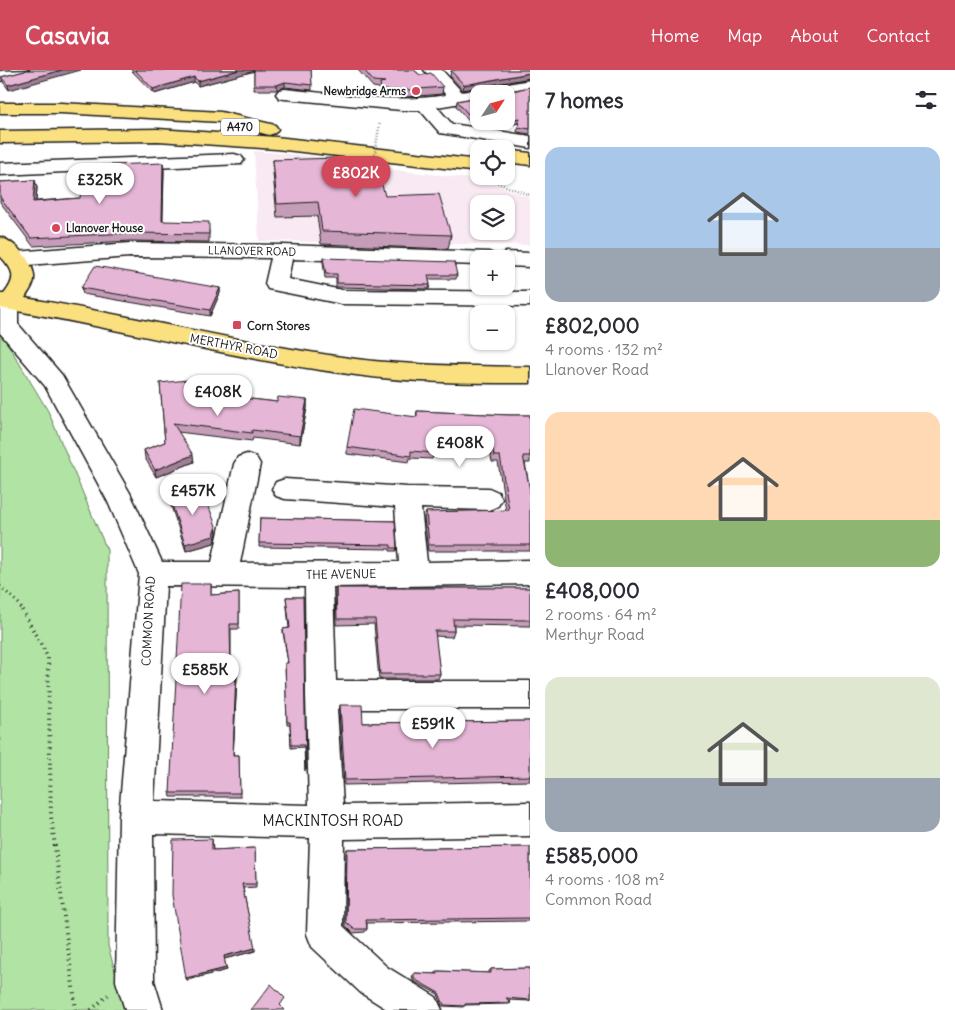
<!DOCTYPE html>
<html lang="en">
<head>
<meta charset="utf-8">
<style>
	body { margin:0; font-family:Delius,sans-serif; background:#f7f7f7; color:#2b2b33; height:100vh; display:flex; flex-direction:column; font-size:19px; white-space:nowrap }
	* { box-sizing:border-box; margin:0 }
	p { font-size:16px; color:#7c7c81 }
	.icon { flex:none; width:28px; height:28px; fill:none; stroke:currentColor; stroke-width:2; stroke-linecap:round; stroke-linejoin:round }
	.map { position:relative; flex:1; overflow:hidden }
	.drawer { display:flex; flex-direction:column; background:#fff; width:425px }
	.drawer>* { flex:none }
	.needle { width:32px; rotate:54deg }
	.fabs { position:absolute; left:470px; top:15px; display:grid; gap:10px }
	.fabs a { display:grid; place-items:center; width:45px; height:45px; border-radius:10px; background:#fff; box-shadow:0 1px 4px #0004; font-size:25px }
	.price { position:absolute; translate:-50% -42px; padding:0 11px; border-radius:18px; background:#fff; color:#222; font-size:16px; line-height:32px; filter:drop-shadow(0 1px 2px #0008) }
	.price::after { content:''; position:absolute; left:50%; top:30px; width:15px; height:11px; margin-left:-8px; background:inherit; clip-path:polygon(0 0,100% 0,50% 100%) }
	.price.active { background:#d1495b; color:#fff }
	ul { padding:0; list-style:none }
	li { display:grid; align-content:center; gap:10px; height:265px; padding:0 15px }
	li span { display:grid; place-items:center; height:155px; border-radius:15px; color:#555 }
	li>.icon { margin-inline-start:auto }
	span .icon { width:90px; height:90px; fill:#fffc; stroke-width:1 }
	li b { font-size:21px }
	h2 { display:flex; justify-content:space-between; align-items:center; height:60px; padding:0 15px; font-size:21px }
	header { display:flex; align-items:center; gap:30px; box-sizing:border-box; height:70px; padding:0 25px; background:#d1495b; color:#fff }
	header strong { font-size:24px }
	nav { display:flex; gap:28px; margin-inline-start:auto; font-size:18px }
	main { display:flex; flex:1; min-height:0 }
	.map>svg:first-child { display:block }
	.built { fill:#f8e9f3; fill-rule:evenodd }
	.green { fill:#b1e3a4; stroke:#668060 }
	.lines { fill:none; stroke-linecap:round; stroke-linejoin:round }
	.minor-casing { stroke:#1c1c1c; stroke-width:3 }
	.major-casing { stroke:#1c1c1c; stroke-width:3 }
	.highway-casing { stroke:#1c1c1c; stroke-width:3 }
	.path-far2 { stroke:#1c1c1c; stroke-width:2.5; stroke-dasharray:0.5 2.5; stroke-linecap:butt }
	.path-far1 { stroke:#1c1c1c; stroke-width:3; stroke-dasharray:1 4; stroke-linecap:butt }
	.path { stroke:#1c1c1c; stroke-width:4; stroke-dasharray:1 4.5; stroke-linecap:butt }
	.minor { fill:#fff; fill-rule:evenodd }
	.major { fill:#fbe080; fill-rule:evenodd }
	.highway { fill:#fbe080; fill-rule:evenodd }
	.path-bridge { stroke:#1c1c1c; stroke-width:2.5; stroke-dasharray:0.5 2.5; stroke-linecap:butt }
	.wall { fill:#c69db9; stroke:#1c1c1c }
	.shaded-wall { fill:#a17f96; stroke:#1c1c1c }
	.building { fill:#e6b6d7; stroke:#1c1c1c }
	.poi-dot { fill:#d1495b; stroke:#fff; stroke-width:2 }
	.labels { text-anchor:middle; dominant-baseline:central; stroke-width:4; stroke-linejoin:round; paint-order:stroke }
	.far-poi-label { font-size:11px; font-weight:bold; fill:#1c1c1c; stroke:#fff; text-anchor:end }
	.shield { fill:#fff; stroke:#606060; stroke-width:1 }
	.shield-label { font-size:11px; font-weight:bold; fill:#1c1c1c }
	.far-street-label { font-size:11px; fill:#1c1c1c; stroke:#fff }
	.poi-label { font-size:12px; font-weight:bold; fill:#1c1c1c; stroke:#fff; text-anchor:start }
	.street-label { font-size:12px; fill:#1c1c1c; stroke:#fff }
	.near-street-label { font-size:15px; fill:#1c1c1c; stroke:#fff }
</style>
</head>
<body>
<header>
<strong>Casavia</strong>
<nav><a>Home</a><a>Map</a><a>About</a><a>Contact</a></nav>
</header>
<main>
<div class="map">
<svg width="530" height="940" viewBox="0 0 530 940">
	<rect width="100%" height="100%" fill="#fff"/>
	<filter id="ink" filterUnits="userSpaceOnUse"><feTurbulence type="fractalNoise" baseFrequency=".02" numOctaves="2"/><feDisplacementMap in="SourceGraphic" scale="10" xChannelSelector="R" yChannelSelector="G"/><feConvolveMatrix kernelMatrix="1 2 1 2 8 2 1 2 1" color-interpolation-filters="sRGB"/></filter>
	<g filter="url(#ink)">
		<path class="built" d="M254 81 353 90 396 100 482 110 528 127 530 133V175L259 171ZM479 134H506V161H479Z"/>
		<path class="green" d="M0 261 48 341 107 480 108 876 126 940H0Z"/>
		<g class="lines">
			<defs>
				<path id="minor" d="M29 0 26 4 0 11V1Z
					M424 0H442L462 22 530 10V20L506 25 479 24V30L437 37 452 54 530 66V78L440 63 420 40H401L285 29 279 28 276 24 279 20 285 19C338 24 393 34 446 25Z
					M234 84 241 86 244 90 241 94 0 105V93Z
					M130 173 283 175 489 182 498 186 506 182 530 183V197L506 196V189H479V195L292 189 288 209 342 220 530 222V236L342 234 268 219 265 214 271 188 130 187 15 196 7 194 4 189 7 184 15 182Z
					M10 225 18 227 21 232 18 240V254L62 305 130 423 162 492H212L234 394 238 387 247 384 256 387 260 394 240 493 399 492 395 437 285 429 276 426 272 419 276 412 285 409 407 417 489 418 498 422 502 429 498 436 489 440 421 438 427 492 530 490V514L333 517 336 611H530V639H337L343 735 530 732V766L344 769 343 856 387 897 436 927 442 940H388L361 923 312 877 307 864 310 768 153 764 154 911 163 940H125L116 911 119 747 139 504 108 432 45 316 0 263V230L2 227ZM166 516 305 517 306 625 309 735 154 731Z"/>
				<path id="major" d="M0 167C14 171 33 191 34 206 35 214 29 221 25 228 136 246 245 274 356 289 414 296 472 296 530 297V313C472 313 414 313 356 305 237 290 119 258 0 238V224H4C17 208 14 200 0 186Z"/>
				<path id="highway" d="M0 33H61L221 42 275 55 278 59 275 63 269 65 221 52 61 43H0Z
					M158 59 276 67 479 90V102L276 79 158 71 0 73V61Z
					M506 80 530 83V95L506 92Z"/>
			</defs>
			<use href="#minor" class="minor-casing"/>
			<use href="#major" class="major-casing"/>
			<use href="#highway" class="highway-casing"/>
			<path class="path-far2" d="M486 109 530 125"/>
			<path class="path-far1" d="M0 516 19 534 23 541"/>
			<path class="path" d="M22 540 48 587 51 746 76 940
				M91 940 108 925"/>
			<use href="#minor" class="minor"/>
			<use href="#major" class="major"/>
			<use href="#highway" class="highway"/>
			<path class="path-bridge" d="M373 93 380 52"/>
		</g>
		<path class="wall" d="M131 0H311L312 20 285 17 277 20H254V1L198 16 194 12 154 24Z
			M358 0H414L420 5 443 17 442 24 406 27 380 26 379 18 373 17Z
			M530 0V8L463 20 450 6 451 1Z
			M25 1 9 20 3 12 1 7Z
			M530 17V64L517 62 519 53 490 58 472 55 456 36 457 31Z
			M273 90 339 94 385 126 451 165 448 179 321 174 317 146 277 147 273 103Z
			M163 93 164 101 163 151 209 160V172L130 171 33 176 0 132V112L35 110 37 118 36 131 80 128Z
			M323 188 457 205 456 209H429L430 215 429 219 336 217V208H325L323 192Z
			M81 218H220V223L210 246 83 224Z
			M160 313 207 324 277 332 307 330V338L300 374 253 368 252 371 178 362 194 392 156 407 145 388 144 380 165 372Z
			M417 341 509 345H530V393H525L530 420V481H428L424 448 426 442 506 441 498 392H492L489 376 433 373 434 383 432 389 410 388 409 392 347 384V377L416 347Z
			M169 426 216 456 217 463 214 473 186 481 170 433Z
			M260 448 395 451 397 478 396 481H390V479L259 477Z
			M211 514V525L239 523V559H231V601L237 606 233 685H239L240 727H171L170 723Z
			M336 518H530V556L454 555V561L452 567 435 566 440 604 438 609H379L374 554 336 555 335 524Z
			M286 527H303L305 701 304 677 291 678 290 655H287L285 593H288L283 562V559L289 558Z
			M340 635 363 653 530 651V711L344 715 339 641Z
			M212 769 213 780 255 778 256 817 243 818 255 881 224 889 227 900 187 910 186 908Z
			M530 777V851L367 853V859L365 862 353 863 345 855 346 784 347 779Z
			M530 898V931L507 930 511 933 509 934 465 935 463 937 442 936 438 924 413 911 412 905 414 903 436 904V902L438 901 489 903V901L491 899Z"/>
		<path class="shaded-wall" d="M62 0H81L9 20 8 15Z
			M239 0H255V1L198 16V11Z
			M530 3V8L463 20 464 15Z
			M194 7V12L154 24 153 19Z
			M285 12V17L277 20V15Z
			M520 48 519 53 490 58 491 53 500 51H506V50Z
			M163 93 164 101 162 159V151Z
			M35 110 37 118 35 140 33 132Z
			M220 218V223L210 246V240Z
			M307 330V338L300 374V366Z
			M193 385 194 392 156 407 155 400Z
			M216 456 217 463 214 473 186 481 185 474Z
			M236 601 237 606 233 689V685Z
			M255 878V881L224 889V886Z
			M226 898 227 900 187 910 186 908Z"/>
		<path class="building" d="M26 0H62L8 15 1 7 25 1Z
			M135 0H239L198 11 194 7 153 19Z
			M254 0H311L312 15 285 12 277 15H254Z
			M364 0H414L420 5 431 3 443 17 407 20H381L380 13 385 12 373 11Z
			M455 0H530V3L464 15 451 1Z
			M530 17V59L518 57 520 48 506 50V24H481L482 21 508 22Z
			M479 27V51L473 50 457 31Z
			M480 51H500L491 53Z
			M338 88 339 94 376 92 385 126 439 124 451 165 322 161 318 132 277 134 273 90Z
			M163 93 162 151 209 152V164L129 163 31 168 0 127V112L35 110 33 132 80 128 83 96Z
			M323 188 454 192 457 205H428L430 215 337 213V204H326Z
			M95 196 220 218 210 240 81 218Z
			M205 308 207 324 277 332 278 327 307 330 300 366 252 360V363L173 353 193 385 155 400 144 380 165 372 160 313Z
			M354 339 417 347V341L509 345H530V386H523L530 420V475H429L426 442 509 440 500 386H494L491 369 433 366 434 383 411 381V386L347 377Z
			M202 418 216 456 214 466 185 474 169 426Z
			M260 448 395 451 397 478H391V475L259 473Z
			M181 514H211V525L239 523V554H230L231 601H236L233 685H239L240 723H170Z
			M336 518H530V550L453 549 454 561H435L440 604H380L375 549H337Z
			M286 527H303L306 699 304 675H291L290 652H287L285 593H288L283 559 290 558Z
			M340 635H362L363 653 530 651V706L345 710Z
			M212 769V780L255 778 256 814H242L255 878 224 886 226 898 186 908 172 825 173 770Z
			M530 777V848L366 850 367 859H354L346 852 347 779Z
			M530 898V930L506 928 511 933 465 934V936L444 935 439 923 414 909V903L438 904V901L491 903V899Z
			M271 914 285 928 280 935 285 940H251Z"/>
	</g>
	<g class="poi-dot">
		<circle cx="416" cy="21" r="5"/>
		<circle cx="56" cy="158" r="5"/>
		<rect x="232" y="250" width="10" height="10" rx="2.5"/>
	</g>
	<g class="labels">
		<g class="far-poi-label">
			<text x="406" y="21">Newbridge Arms</text>
			<text x="66" y="158" text-anchor="start">Llanover House</text>
		</g>
		<rect class="shield" x="221" y="48.5" width="38" height="17" rx="4"/>
		<g class="shield-label">
			<text x="240" y="57">A470</text>
		</g>
		<g class="far-street-label">
			<text transform="translate(252 181) rotate(1)">LLANOVER ROAD</text>
		</g>
		<g class="poi-label">
			<text x="247" y="255">Corn Stores</text>
		</g>
		<g class="street-label">
			<text transform="translate(234 276) rotate(11)">MERTHYR ROAD</text>
			<text transform="translate(341 504) rotate(-1)">THE AVENUE</text>
			<text transform="translate(148 551) rotate(-87)">COMMON ROAD</text>
		</g>
		<g class="near-street-label">
			<text x="333" y="750">MACKINTOSH ROAD</text>
		</g>
	</g>
</svg>
<div class="fabs">
<a><svg class="needle" viewBox="-14 -14 28 28"><path d="M0-13l5 13h-10z" fill="#e53935"/><path d="M0 13l5-13h-10z" fill="#7c7c81"/></svg></a>
<a><svg class="icon" aria-label="locate" viewBox="0 0 24 24"><circle cx="12" cy="12" r="6"/><path d="M12 2v4M12 18v4M2 12h4M18 12h4"/></svg></a>
<a><svg class="icon" aria-label="layers" viewBox="0 0 24 24"><path d="M12 4l9 5-9 5-9-5zM3 14l9 5 9-5"/></svg></a>
<a>+</a>
<a>−</a>
</div>
<b class="price active" style="left:356px;top:128px">£802K</b>
<b class="price" style="left:100px;top:135px">£325K</b>
<b class="price" style="left:218px;top:347px">£408K</b>
<b class="price" style="left:460px;top:398px">£408K</b>
<b class="price" style="left:193px;top:446px">£457K</b>
<b class="price" style="left:205px;top:625px">£585K</b>
<b class="price" style="left:433px;top:679px">£591K</b>
</div>
<section class="drawer">
<h2>7 homes<svg class="icon" aria-label="filters" viewBox="0 0 24 24"><path d="M4 7h16M4 17h16"/><circle cx="9" cy="7" r="2"/><circle cx="15" cy="17" r="2"/></svg></h2>
<ul>
<li><span style="background:linear-gradient(#a9c7e8 65%,#9aa5b1 0)"><svg class="icon" aria-label="home" viewBox="0 0 24 24"><path d="M3 11l9-7 9 7M6 9v11h12V9"/></svg></span><div><b>£802,000</b><p>4 rooms · 132 m²</p><p>Llanover Road</p></div></li>
<li><span style="background:linear-gradient(#ffd9b3 70%,#8fb573 0)"><svg class="icon" aria-label="home" viewBox="0 0 24 24"><path d="M3 11l9-7 9 7M6 9v11h12V9"/></svg></span><div><b>£408,000</b><p>2 rooms · 64 m²</p><p>Merthyr Road</p></div></li>
<li><span style="background:linear-gradient(#dfe7d0 65%,#9aa5b1 0)"><svg class="icon" aria-label="home" viewBox="0 0 24 24"><path d="M3 11l9-7 9 7M6 9v11h12V9"/></svg></span><div><b>£585,000</b><p>4 rooms · 108 m²</p><p>Common Road</p></div></li>
</ul>
</section>
</main>
</body>
</html>
